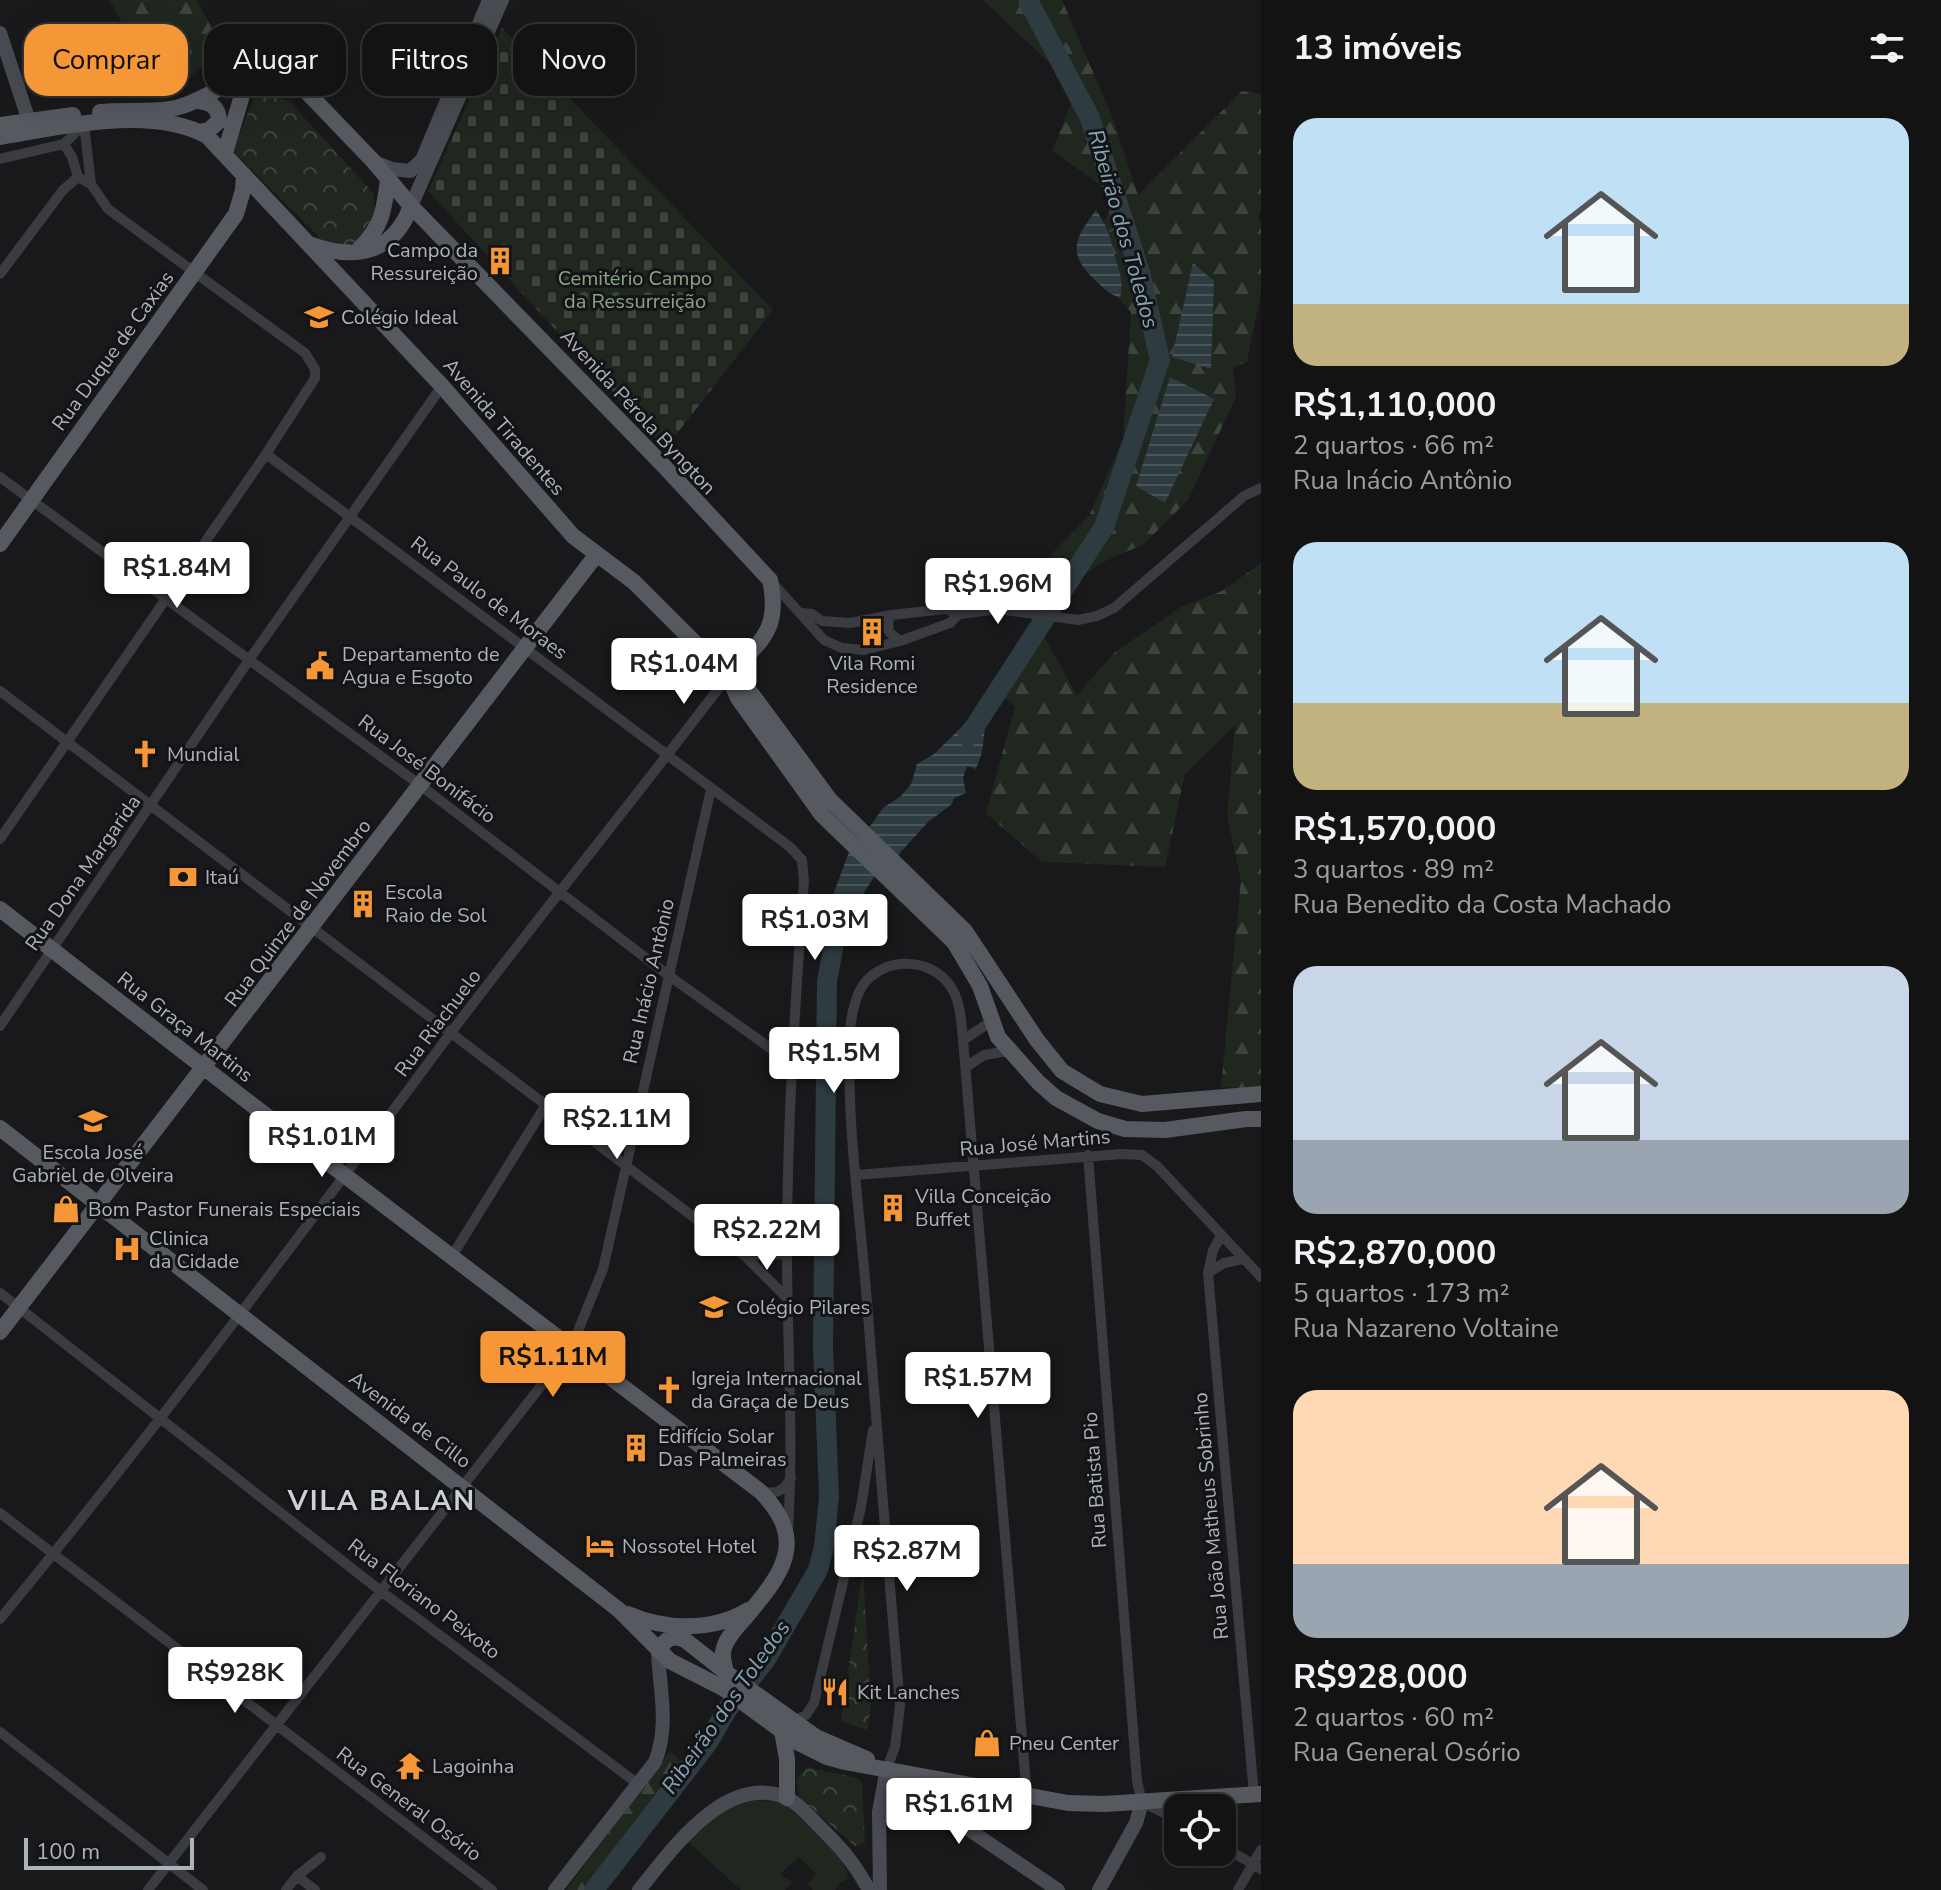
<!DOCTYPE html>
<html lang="pt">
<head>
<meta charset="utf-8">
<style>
	body { margin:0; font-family:"Nunito Sans",sans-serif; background:#1c1c1d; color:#f1f3f6; height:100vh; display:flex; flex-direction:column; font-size:30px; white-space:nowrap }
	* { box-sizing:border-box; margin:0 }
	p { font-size:26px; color:#9d9ea0 }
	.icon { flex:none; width:44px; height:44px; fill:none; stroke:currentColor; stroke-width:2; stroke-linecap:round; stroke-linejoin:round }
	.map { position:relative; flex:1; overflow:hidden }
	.panel { display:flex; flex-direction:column; background:#131314; width:680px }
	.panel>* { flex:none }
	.hud { position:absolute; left:24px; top:24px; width:760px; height:72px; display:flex; gap:16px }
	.fabs { position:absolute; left:1164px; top:1794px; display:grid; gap:16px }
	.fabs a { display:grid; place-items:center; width:72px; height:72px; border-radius:16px; background:#131314; box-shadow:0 8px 32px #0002,0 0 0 2px #323234; font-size:40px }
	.scale { position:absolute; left:24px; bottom:20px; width:170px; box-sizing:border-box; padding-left:8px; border:4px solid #abb3bb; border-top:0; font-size:22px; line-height:28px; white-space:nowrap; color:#abb3bb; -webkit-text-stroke:6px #141416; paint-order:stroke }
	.price { position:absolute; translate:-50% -68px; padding:0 18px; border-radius:8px; background:#fff; color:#222; font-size:26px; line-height:52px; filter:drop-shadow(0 2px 4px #0008) }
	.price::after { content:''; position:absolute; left:50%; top:48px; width:24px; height:18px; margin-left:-12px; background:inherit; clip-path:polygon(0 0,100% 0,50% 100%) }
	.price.active { background:#f69737; color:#111 }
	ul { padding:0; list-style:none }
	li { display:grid; align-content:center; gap:16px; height:424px; padding:0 32px }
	li span { display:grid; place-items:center; height:248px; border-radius:24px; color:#555 }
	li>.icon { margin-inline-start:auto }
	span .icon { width:144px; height:144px; fill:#fffc; stroke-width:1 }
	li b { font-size:34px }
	h2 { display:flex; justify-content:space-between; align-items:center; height:96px; padding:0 32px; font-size:34px }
	.pill { padding:0 28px; border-radius:24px; background:#131314; box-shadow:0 8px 32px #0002,0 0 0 2px #323234; font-size:28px; line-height:72px }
	.pill.active { background:#f69737; color:#111 }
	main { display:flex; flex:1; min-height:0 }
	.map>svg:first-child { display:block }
	.grass { fill:#1f271f }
	.forest { fill:url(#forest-firs) }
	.cemetery { fill:url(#cemetery-stones) }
	.park { fill:url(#park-crowns) }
	.water { fill:url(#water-rules) }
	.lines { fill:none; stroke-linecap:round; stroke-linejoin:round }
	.stream { stroke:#2e3b40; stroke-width:3 }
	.river { stroke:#2e3b40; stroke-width:20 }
	.street { stroke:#3a3c41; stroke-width:10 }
	.secondary { stroke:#484b51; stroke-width:14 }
	.primary { stroke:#565a60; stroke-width:16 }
	.labels { text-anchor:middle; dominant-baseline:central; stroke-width:6; stroke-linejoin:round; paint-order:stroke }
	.poi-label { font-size:20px; fill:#abb3bb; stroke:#141416; text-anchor:start }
	.park-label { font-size:20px; fill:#86a682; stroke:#141416 }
	.street-label { font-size:20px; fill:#abb3bb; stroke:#141416 }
	.water-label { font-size:22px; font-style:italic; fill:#82a6b6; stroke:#141416 }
	.district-label { font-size:28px; font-weight:bold; letter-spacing:2px; fill:#ccd1d7; stroke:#141416 }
</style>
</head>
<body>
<main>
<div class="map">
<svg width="1261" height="1890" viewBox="0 0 1261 1890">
	<defs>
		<pattern id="forest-firs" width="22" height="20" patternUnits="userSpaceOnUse" patternTransform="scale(2)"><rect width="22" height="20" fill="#1f271f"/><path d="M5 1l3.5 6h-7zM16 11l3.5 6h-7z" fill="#3d443e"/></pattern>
		<pattern id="cemetery-stones" width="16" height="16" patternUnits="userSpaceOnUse" patternTransform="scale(2)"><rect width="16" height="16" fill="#1f271f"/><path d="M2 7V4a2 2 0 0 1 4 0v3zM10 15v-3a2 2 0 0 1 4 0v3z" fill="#3d443e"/></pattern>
		<pattern id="park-crowns" width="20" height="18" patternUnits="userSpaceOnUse" patternTransform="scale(2)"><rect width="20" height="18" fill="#1f271f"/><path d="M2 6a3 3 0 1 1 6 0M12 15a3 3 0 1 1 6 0" fill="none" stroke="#3d443e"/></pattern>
		<pattern id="water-rules" width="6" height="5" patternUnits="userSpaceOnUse" patternTransform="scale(2)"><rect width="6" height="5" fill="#2e3b40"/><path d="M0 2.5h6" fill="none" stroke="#4a555a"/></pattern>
	</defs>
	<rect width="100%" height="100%" fill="#19191b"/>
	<path class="grass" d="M745 1799 783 1802 842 1857 849 1879 840 1883 835 1890H813L807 1885 816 1874 799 1857 780 1874 792 1882 785 1890H741L686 1840 696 1828Z"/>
	<path class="forest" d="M110 0H196L224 47 162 101Z
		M983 0H1062L1112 116 1138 195 1242 91 1261 94V211L1258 219 1261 223V291L1247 362 1233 368 1236 397 1188 500 1144 544 1103 562 1039 603 1030 576 1089 516 1123 439 1131 312 1082 259 1118 197 1052 151 1077 89Z
		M1261 563V1089L1221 1087 1241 880 1227 817 1235 725 1185 774 1165 867 1042 862 986 813 1015 707 997 692 1039 628 1077 695 1114 653 1181 607 1222 591Z
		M670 1751 688 1768 594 1890H566Z"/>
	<path class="cemetery" d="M502 28 773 310 665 449 428 191Z"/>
	<path class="park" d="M255 95H275L290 102 374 194 375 215 367 236 347 246 331 249 233 151Z
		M863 1569 871 1706 867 1730 841 1721Z
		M807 1767 858 1778 862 1784 865 1843 855 1846 800 1798 796 1780Z"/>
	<path class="water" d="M1096 210C1108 228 1109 233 1114 253 1119 273 1124 276 1120 298 1107 293 1100 285 1090 275 1066 250 1078 235 1096 210Z
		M1193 263 1214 281 1211 369 1172 357Z
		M1170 377 1214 399 1165 503 1136 486Z
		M977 712 986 720 982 752 976 769 967 766 963 778 966 793 954 798 952 804 928 822 898 855 885 860 851 913 841 947 832 954 823 940 830 903 849 852 859 836 871 825 883 808 901 796 911 784 917 764 934 754Z"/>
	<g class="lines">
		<path class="stream" d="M1110 231 1124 223"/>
		<path class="river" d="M968 737 1104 527 1160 360 1140 272 1090 118 1028 0
			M594 1890 707 1744 728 1708 766 1659 818 1570 824 1547 829 1496 823 1346 827 981 837 928"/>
		<path class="street" d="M84 124 91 184
			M64 144 72 157 78 177
			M0 159 64 144 84 124
			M0 274 63 190 78 177
			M266 454 790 847 802 860 804 881C795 1004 787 1127 787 1250 787 1343 794 1436 788 1529
			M0 477 420 785 668 975 791 1063
			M770 580 824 640 842 648 864 650 900 641 950 623 959 614
			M802 613 812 614 822 621 850 623 891 615 946 609 959 614 998 609 1078 620 1097 616 1114 608 1244 496 1261 488
			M891 615 888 623 889 632 900 641
			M0 691 745 1256 787 1298
			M0 839 266 454 315 378V369L305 353 108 209 91 184 78 177
			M0 1026 249 660 442 386
			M963 1040 992 1021
			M966 1067 984 1055 1008 1051
			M597 1142 620 1144 633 1137
			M1088 1155 1137 1781 1142 1802 1178 1820
			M856 1175 1122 1154 1142 1155 1157 1166 1261 1277
			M1221 1236 1213 1250 1208 1273 1254 1795
			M452 1256 546 1105
			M745 1256 787 1254
			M1208 1273 1224 1263 1243 1259
			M0 1293 382 1592 638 1784
			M762 1492C776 1494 783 1492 791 1478
			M0 1513 492 1890
			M0 1619C156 1430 303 1231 450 1034 541 913 637 796 728 676
			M792 1721 806 1715 814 1703 861 1507 873 1430
			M0 1732 203 1890
			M887 1768 895 1747 900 1706C888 1567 877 1429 866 1290 859 1205 846 1117 850 1031 851 1017 855 997 863 985 884 956 932 957 951 987 961 1002 961 1022 963 1040L1027 1797
			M1222 1846 1261 1869
			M297 1876 321 1857
			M148 1890 572 1346 603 1269 711 789
			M286 1890 297 1876 315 1890
			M1238 1890 1261 1850"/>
		<path class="secondary" d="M0 33 29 121
			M374 162 392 169 410 171 422 160 489 0
			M411 206 502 0
			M555 1890 655 1762C670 1723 659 1689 658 1650
			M639 1890C671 1851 726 1771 787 1798 798 1803 807 1814 815 1822 840 1847 852 1859 869 1890
			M880 1890 879 1812 887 1768 918 1795 1058 1890
			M1099 1890 1136 1823 1142 1802"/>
		<path class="primary" d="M198 101C210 102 219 107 219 121L209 130 199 132
			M100 112C127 109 157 114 182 106 227 93 254 48 303 88L374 162 411 206 662 464 770 580C781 631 760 641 728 676
			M0 125 73 115
			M0 137C61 127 150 105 207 136L442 386 573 536 634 582 728 676 748 689 830 800 965 931 1037 1040 1062 1071 1100 1094 1142 1104 1261 1094
			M225 153 243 92 257 73
			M312 245C357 261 394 252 411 206
			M359 249C382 227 384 211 388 180
			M0 544 236 214 243 190 244 175
			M729 677 738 698 822 815 954 942 980 986 998 1037 1038 1082 1056 1098 1098 1121 1125 1129 1165 1130 1246 1119H1261
			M0 909 247 1101 761 1492C809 1541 782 1574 745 1618 737 1627 727 1637 724 1648 721 1657 724 1664 726 1672
			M0 1128 619 1610 670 1661 723 1688 797 1742 827 1757 845 1762 1068 1803 1104 1804 1261 1794
			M0 1332 597 554
			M628 1614C665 1630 712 1632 748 1610
			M658 1650C666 1639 672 1634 685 1640L732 1677 816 1737 867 1759
			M782 1731 787 1759V1798"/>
	</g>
	<defs>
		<symbol id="building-bare" viewBox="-9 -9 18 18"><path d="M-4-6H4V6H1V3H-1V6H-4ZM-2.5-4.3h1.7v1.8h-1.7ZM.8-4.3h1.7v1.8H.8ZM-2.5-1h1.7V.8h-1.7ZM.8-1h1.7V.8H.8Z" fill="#f69737" stroke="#141416" stroke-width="2.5" paint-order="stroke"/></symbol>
		<symbol id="school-bare" viewBox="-9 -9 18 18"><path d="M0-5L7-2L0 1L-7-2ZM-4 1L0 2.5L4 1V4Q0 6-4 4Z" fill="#f69737" stroke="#141416" stroke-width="2.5" paint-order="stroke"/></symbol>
		<symbol id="civic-bare" viewBox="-9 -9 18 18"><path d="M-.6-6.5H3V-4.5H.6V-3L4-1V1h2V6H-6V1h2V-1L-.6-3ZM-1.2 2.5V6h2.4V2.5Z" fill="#f69737" stroke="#141416" stroke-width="2.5" paint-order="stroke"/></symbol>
		<symbol id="church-bare" viewBox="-9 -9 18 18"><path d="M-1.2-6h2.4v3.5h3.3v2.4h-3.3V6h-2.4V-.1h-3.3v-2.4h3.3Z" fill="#f69737" stroke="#141416" stroke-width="2.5" paint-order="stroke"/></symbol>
		<symbol id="bank-bare" viewBox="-9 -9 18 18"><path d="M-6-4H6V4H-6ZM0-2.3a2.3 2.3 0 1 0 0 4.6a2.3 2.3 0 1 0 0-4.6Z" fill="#f69737" stroke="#141416" stroke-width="2.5" paint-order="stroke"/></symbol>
		<symbol id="shop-bare" viewBox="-9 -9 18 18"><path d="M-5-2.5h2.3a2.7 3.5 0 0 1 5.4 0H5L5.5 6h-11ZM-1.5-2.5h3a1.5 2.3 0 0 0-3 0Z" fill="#f69737" stroke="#141416" stroke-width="2.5" paint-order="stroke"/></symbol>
		<symbol id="hospital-bare" viewBox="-9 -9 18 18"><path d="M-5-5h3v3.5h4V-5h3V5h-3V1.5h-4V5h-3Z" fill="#f69737" stroke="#141416" stroke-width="2.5" paint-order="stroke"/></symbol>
		<symbol id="hotel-bare" viewBox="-9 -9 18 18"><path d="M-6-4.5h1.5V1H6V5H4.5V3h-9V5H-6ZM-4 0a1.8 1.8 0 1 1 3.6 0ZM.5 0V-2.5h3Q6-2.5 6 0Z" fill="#f69737" stroke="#141416" stroke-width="2.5" paint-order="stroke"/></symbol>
		<symbol id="restaurant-bare" viewBox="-9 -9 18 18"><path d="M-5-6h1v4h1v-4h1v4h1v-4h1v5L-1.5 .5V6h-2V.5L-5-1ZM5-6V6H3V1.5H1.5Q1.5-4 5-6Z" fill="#f69737" stroke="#141416" stroke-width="2.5" paint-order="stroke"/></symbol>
		<symbol id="temple-bare" viewBox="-9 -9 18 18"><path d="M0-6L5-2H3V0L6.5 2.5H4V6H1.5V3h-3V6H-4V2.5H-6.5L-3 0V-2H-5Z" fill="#f69737" stroke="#141416" stroke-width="2.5" paint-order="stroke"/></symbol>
	</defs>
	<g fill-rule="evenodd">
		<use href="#building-bare" x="480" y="241" width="40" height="40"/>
		<use href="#school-bare" x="299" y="297" width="40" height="40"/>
		<use href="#building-bare" x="852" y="612" width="40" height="40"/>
		<use href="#civic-bare" x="300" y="646" width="40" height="40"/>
		<use href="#church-bare" x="125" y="734" width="40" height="40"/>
		<use href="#bank-bare" x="163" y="857" width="40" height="40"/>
		<use href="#building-bare" x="343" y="884" width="40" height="40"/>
		<use href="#school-bare" x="73" y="1101" width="40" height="40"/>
		<use href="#building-bare" x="873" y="1188" width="40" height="40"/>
		<use href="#shop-bare" x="46" y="1189" width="40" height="40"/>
		<use href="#hospital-bare" x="107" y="1229" width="40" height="40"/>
		<use href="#school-bare" x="694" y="1287" width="40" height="40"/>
		<use href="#church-bare" x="649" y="1370" width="40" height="40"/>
		<use href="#building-bare" x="616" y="1428" width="40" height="40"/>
		<use href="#hotel-bare" x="580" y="1526" width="40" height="40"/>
		<use href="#restaurant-bare" x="815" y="1672" width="40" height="40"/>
		<use href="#shop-bare" x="967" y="1723" width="40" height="40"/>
		<use href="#temple-bare" x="390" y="1746" width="40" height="40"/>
	</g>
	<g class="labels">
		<g class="poi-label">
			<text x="478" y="250" text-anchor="end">Campo da<tspan x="478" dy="23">Ressureição</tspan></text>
			<text x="341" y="317">Colégio Ideal</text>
			<text x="342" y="654">Departamento de<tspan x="342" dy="23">Agua e Esgoto</tspan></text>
			<text x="872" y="663" text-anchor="middle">Vila Romi<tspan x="872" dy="23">Residence</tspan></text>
			<text x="167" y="754">Mundial</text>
			<text x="205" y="877">Itaú</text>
			<text x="385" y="892">Escola<tspan x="385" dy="23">Raio de Sol</tspan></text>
			<text x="93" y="1152" text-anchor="middle">Escola José<tspan x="93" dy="23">Gabriel de Olveira</tspan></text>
			<text x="915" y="1196">Villa Conceição<tspan x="915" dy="23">Buffet</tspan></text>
			<text x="88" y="1209">Bom Pastor Funerais Especiais</text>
			<text x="149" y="1238">Clinica<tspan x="149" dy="23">da Cidade</tspan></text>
			<text x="736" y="1307">Colégio Pilares</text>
			<text x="691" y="1378">Igreja Internacional<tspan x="691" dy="23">da Graça de Deus</tspan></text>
			<text x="658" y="1436">Edifício Solar<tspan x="658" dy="23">Das Palmeiras</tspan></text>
			<text x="622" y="1546">Nossotel Hotel</text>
			<text x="857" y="1692">Kit Lanches</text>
			<text x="1009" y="1743">Pneu Center</text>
			<text x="432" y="1766">Lagoinha</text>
		</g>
		<g class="park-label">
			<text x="635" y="278">Cemitério Campo<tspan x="635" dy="23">da Ressurreição</tspan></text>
		</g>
		<g class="street-label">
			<text transform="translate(113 351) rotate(-54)">Rua Duque de Caxias</text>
			<text transform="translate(638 412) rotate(47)">Avenida Pérola Byngton</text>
			<text transform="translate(504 427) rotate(49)">Avenida Tiradentes</text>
			<text transform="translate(489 598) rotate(37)">Rua Paulo de Moraes</text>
			<text transform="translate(427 769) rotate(37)">Rua José Bonifácio</text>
			<text transform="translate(83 873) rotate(-55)">Rua Dona Margarida</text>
			<text transform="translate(298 913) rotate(-53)">Rua Quinze de Novembro</text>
			<text transform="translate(649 981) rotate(-77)">Rua Inácio Antônio</text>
			<text transform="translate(438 1023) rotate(-53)">Rua Riachuelo</text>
			<text transform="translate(185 1027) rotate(38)">Rua Graça Martins</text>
			<text transform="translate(1035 1143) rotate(-5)">Rua José Martins</text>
			<text transform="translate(410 1420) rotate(37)">Avenida de Cillo</text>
			<text transform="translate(1095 1480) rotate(-94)">Rua Batista Pio</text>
			<text transform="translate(1211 1516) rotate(-95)">Rua João Matheus Sobrinho</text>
			<text transform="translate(424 1599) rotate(37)">Rua Floriano Peixoto</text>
			<text transform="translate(409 1804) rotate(37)">Rua General Osório</text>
		</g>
		<g class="water-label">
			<text transform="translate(1123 229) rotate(74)">Ribeirão dos Toledos</text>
			<text transform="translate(726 1707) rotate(-55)">Ribeirão dos Toledos</text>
		</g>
		<g class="district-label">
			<text x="382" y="1501">VILA BALAN</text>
		</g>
	</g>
</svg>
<div class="fabs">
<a><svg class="icon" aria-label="locate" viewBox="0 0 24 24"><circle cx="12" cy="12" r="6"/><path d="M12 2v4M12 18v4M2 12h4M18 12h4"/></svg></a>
</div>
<div class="scale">100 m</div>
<b class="price" style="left:177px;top:610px">R$1.84M</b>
<b class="price" style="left:998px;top:626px">R$1.96M</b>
<b class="price" style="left:684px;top:706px">R$1.04M</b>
<b class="price" style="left:815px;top:962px">R$1.03M</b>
<b class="price" style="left:834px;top:1095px">R$1.5M</b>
<b class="price" style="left:617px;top:1161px">R$2.11M</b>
<b class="price" style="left:322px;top:1179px">R$1.01M</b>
<b class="price" style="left:767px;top:1272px">R$2.22M</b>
<b class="price active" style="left:553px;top:1399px">R$1.11M</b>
<b class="price" style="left:978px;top:1420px">R$1.57M</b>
<b class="price" style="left:907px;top:1593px">R$2.87M</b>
<b class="price" style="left:235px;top:1715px">R$928K</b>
<b class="price" style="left:959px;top:1846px">R$1.61M</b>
<div class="hud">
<a class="pill active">Comprar</a>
<a class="pill">Alugar</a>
<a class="pill">Filtros</a>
<a class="pill">Novo</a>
</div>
</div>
<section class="panel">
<h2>13 imóveis<svg class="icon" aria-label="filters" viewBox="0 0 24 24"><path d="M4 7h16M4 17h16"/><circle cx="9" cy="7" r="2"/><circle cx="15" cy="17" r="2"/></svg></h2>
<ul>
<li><span style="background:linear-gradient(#bfe0f5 75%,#c2b280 0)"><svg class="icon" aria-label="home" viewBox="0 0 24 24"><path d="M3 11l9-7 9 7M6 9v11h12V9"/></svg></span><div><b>R$1,110,000</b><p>2 quartos · 66 m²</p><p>Rua Inácio Antônio</p></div></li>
<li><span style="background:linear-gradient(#bfe0f5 65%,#c2b280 0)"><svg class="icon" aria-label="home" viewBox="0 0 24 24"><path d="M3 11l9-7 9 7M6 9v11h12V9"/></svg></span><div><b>R$1,570,000</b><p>3 quartos · 89 m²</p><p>Rua Benedito da Costa Machado</p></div></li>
<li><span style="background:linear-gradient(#c9d6e8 70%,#9aa5b1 0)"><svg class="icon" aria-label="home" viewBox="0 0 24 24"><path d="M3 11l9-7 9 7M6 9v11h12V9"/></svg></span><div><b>R$2,870,000</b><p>5 quartos · 173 m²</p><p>Rua Nazareno Voltaine</p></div></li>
<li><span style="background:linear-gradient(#ffd9b3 70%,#9aa5b1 0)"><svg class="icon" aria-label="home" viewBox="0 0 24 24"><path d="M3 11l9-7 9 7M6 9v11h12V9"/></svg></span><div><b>R$928,000</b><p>2 quartos · 60 m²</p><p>Rua General Osório</p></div></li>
</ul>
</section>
</main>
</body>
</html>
